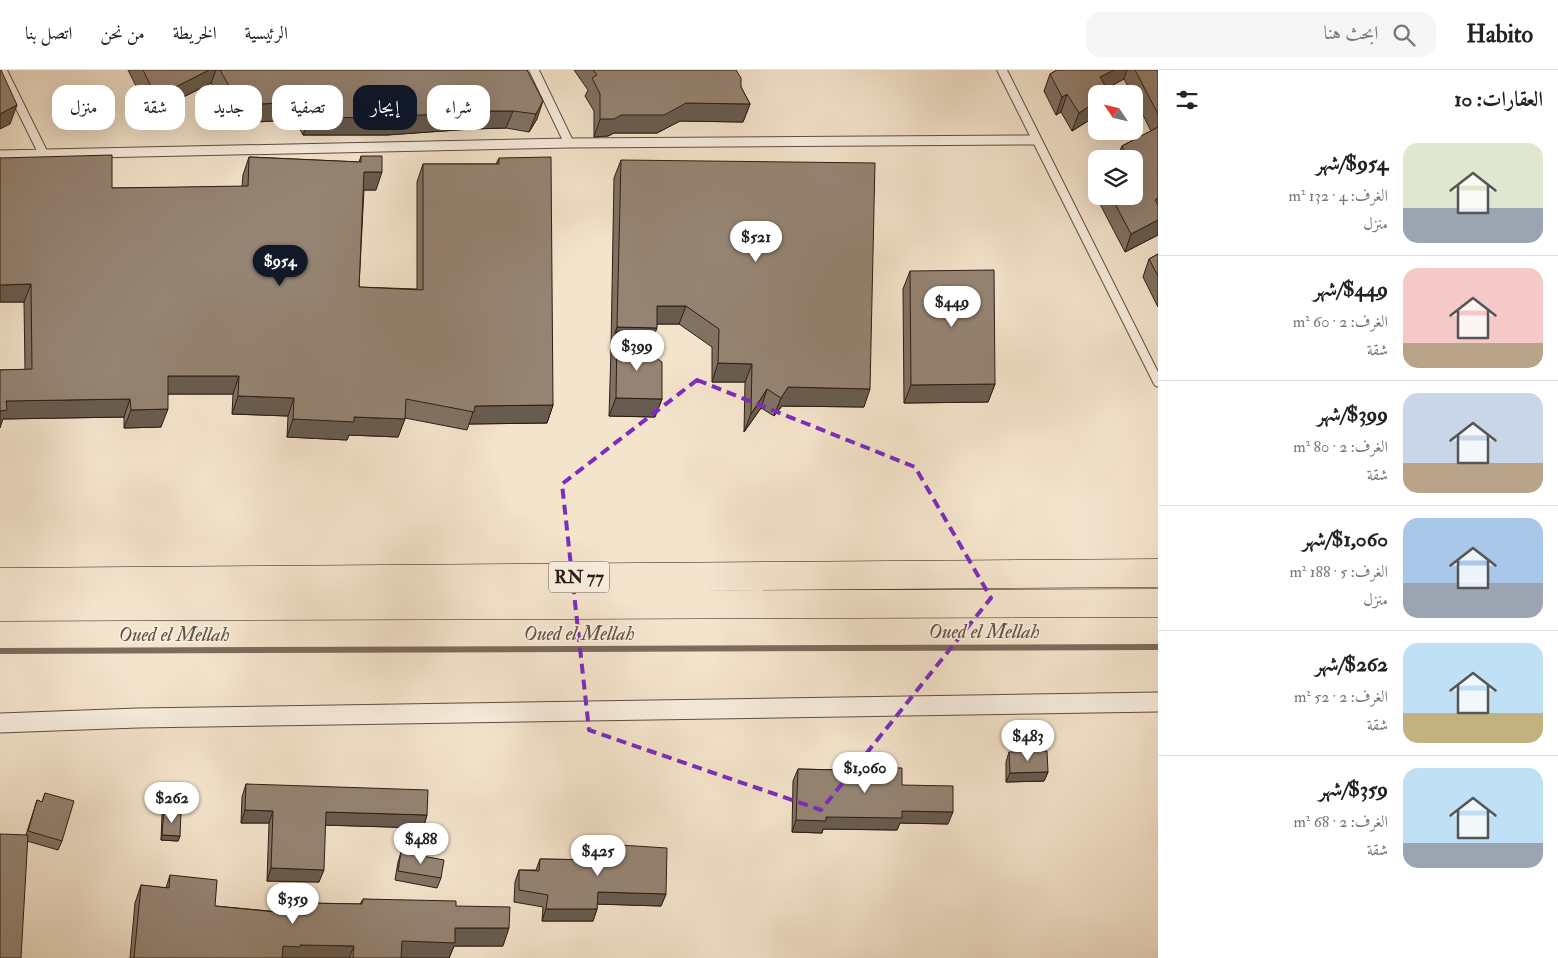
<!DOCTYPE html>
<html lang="ar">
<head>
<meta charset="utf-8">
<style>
	body { margin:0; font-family:"IM FELL Double Pica",Amiri,serif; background:#f6f6f6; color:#222; direction:rtl; height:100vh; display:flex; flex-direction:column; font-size:19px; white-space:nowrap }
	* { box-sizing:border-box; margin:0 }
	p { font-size:16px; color:#767676 }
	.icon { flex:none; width:28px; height:28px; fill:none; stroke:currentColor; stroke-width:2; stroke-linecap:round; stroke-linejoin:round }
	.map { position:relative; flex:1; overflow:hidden; direction:ltr }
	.panel { display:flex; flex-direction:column; background:#fff; width:400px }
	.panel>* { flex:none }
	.guide { position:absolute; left:15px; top:15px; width:475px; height:45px; direction:rtl; display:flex; gap:10px }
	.needle { width:32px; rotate:305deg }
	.fabs { position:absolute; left:1088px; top:15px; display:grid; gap:10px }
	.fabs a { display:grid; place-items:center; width:55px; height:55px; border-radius:10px; background:#fff; box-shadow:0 5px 20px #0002; font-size:25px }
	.price { position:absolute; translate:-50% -42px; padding:0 11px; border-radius:18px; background:#fff; color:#222; font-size:16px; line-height:32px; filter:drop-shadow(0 1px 2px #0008) }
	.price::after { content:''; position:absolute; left:50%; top:30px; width:15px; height:11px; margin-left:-8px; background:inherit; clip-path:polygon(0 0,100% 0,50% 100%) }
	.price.active { background:#111827; color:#fff }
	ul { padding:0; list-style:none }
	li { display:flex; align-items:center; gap:15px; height:125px; padding:0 15px }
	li+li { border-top:1px solid #e0e0e0 }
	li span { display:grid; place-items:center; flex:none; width:140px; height:100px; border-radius:15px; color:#555 }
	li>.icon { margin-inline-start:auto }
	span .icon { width:60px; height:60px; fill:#fffc; stroke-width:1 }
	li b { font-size:21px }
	h2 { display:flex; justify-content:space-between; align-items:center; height:60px; padding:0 15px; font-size:21px }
	.chip { padding:0 18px; border-radius:15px; background:#fff; box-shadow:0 5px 20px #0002; font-size:18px; line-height:45px }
	.chip.active { background:#111827; color:#fff }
	header { display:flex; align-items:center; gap:30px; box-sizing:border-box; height:70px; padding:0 25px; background:#fff; border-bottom:1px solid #e0e0e0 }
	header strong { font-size:24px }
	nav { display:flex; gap:28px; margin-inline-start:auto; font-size:18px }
	.search { width:350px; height:45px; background:#f6f6f6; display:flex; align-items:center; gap:12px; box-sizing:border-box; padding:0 18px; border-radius:15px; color:#767676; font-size:19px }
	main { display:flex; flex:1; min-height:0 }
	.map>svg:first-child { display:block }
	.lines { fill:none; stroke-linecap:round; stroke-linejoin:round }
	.stream { stroke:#7d6b5c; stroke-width:6 }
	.lane-casing { stroke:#604e41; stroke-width:11 }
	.street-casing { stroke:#604e41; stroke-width:21 }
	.primary-casing { stroke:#2e1c13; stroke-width:29 }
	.lane { stroke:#f8edde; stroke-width:9 }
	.street { stroke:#f8edde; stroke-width:19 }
	.primary { stroke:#f4e4cc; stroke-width:28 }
	.wall { fill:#807263; stroke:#2e1c13 }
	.shaded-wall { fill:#685c50; stroke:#2e1c13 }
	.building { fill:#958473; stroke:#2e1c13 }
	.marked { fill:none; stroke:#7b2cbf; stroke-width:4; stroke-dasharray:10 6; stroke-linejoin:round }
	.labels { text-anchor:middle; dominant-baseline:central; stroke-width:4; stroke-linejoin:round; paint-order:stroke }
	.shield { fill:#f8edde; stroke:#6b5b50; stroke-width:1 }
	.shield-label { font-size:18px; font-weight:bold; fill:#2e1c13 }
	.water-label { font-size:20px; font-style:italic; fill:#625144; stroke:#f8edde }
</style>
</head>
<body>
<header>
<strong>Habito</strong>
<div class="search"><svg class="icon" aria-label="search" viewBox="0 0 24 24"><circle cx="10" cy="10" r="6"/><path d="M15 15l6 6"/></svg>ابحث هنا</div>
<nav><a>الرئيسية</a><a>الخريطة</a><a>من نحن</a><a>اتصل بنا</a></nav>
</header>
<main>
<section class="panel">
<h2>العقارات: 10<svg class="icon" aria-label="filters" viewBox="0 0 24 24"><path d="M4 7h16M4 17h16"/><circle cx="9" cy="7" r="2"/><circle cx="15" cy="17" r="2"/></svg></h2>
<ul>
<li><span style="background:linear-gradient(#dfe7d0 65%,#9aa5b1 0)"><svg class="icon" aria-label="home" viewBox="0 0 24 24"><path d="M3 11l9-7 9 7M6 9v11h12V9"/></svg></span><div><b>$954/شهر</b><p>الغرف: 4 · 132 m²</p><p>منزل</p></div></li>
<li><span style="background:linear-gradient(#f6c9c9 75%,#b9a48a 0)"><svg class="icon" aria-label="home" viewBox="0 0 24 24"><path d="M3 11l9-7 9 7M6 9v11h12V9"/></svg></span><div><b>$449/شهر</b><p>الغرف: 2 · 60 m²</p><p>شقة</p></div></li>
<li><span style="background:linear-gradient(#c9d6e8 70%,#b9a48a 0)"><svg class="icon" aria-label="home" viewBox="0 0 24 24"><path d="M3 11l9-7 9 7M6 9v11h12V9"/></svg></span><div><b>$399/شهر</b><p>الغرف: 2 · 80 m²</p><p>شقة</p></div></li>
<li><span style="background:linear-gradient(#a9c7e8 65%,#9aa5b1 0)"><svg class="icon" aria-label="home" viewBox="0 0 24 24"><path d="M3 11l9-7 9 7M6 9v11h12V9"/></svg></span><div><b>$1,060/شهر</b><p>الغرف: 5 · 188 m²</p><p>منزل</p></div></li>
<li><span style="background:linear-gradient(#bfe0f5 70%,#c2b280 0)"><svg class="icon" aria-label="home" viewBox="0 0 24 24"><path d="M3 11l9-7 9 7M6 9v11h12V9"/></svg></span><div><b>$262/شهر</b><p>الغرف: 2 · 52 m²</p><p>شقة</p></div></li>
<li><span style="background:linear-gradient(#bfe0f5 75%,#9aa5b1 0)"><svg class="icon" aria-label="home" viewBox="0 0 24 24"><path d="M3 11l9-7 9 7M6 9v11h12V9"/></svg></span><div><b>$359/شهر</b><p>الغرف: 2 · 68 m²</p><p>شقة</p></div></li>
</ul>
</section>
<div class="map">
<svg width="1158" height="888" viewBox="0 0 1158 888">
	<rect width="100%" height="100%" fill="#f4e4cc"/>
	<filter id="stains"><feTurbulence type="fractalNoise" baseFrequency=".004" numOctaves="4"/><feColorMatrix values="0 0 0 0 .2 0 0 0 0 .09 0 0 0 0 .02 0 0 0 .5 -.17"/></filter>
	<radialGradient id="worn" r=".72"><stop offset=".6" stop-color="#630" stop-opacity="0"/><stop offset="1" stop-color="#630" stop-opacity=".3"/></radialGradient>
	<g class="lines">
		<path class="stream" d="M0 581 1158 577"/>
		<defs>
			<path id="lane" d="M2 0 44 85
				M534 0 569 73
				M1002 0 1158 312
				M0 85 569 73 1035 70"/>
			<path id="street" d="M0 653 138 648 1158 632"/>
			<path id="primary" d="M0 512 1158 503
				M0 537 1158 533"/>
		</defs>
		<use href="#lane" class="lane-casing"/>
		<use href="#street" class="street-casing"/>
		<use href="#primary" class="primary-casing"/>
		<use href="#lane" class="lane"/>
		<use href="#street" class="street"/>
		<use href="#primary" class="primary"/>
	</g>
	<path class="wall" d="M128 0H527L537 49 529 62 506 58 471 59 387 65H303L295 50 234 53 211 13 150 44Z
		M574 0H736L741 17 750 34 743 52 680 51 657 63H614L608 66 594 67V41L585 26 588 20Z
		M1057 0H1158V165L1125 182 1089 113 1096 95V126H1134L1119 83 1122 76 1151 61 1134 27V24H1132L1124 9 1096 24V46L1072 61 1061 42 1056 45 1044 21 1050 4Z
		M361 86 376 120H364L359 217 417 219V112L423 94H496L499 88 553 335 547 353 469 354 467 360 405 348 398 367 349 365 347 370 287 367 288 346 232 344 233 324H168L161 357 124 358V347L3 349 0 300H25L24 232H0V88L112 118 242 117 243 105 249 87 359 92Z
		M621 90 864 337 782 336 774 346 761 338 744 362 745 312H712V277L679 254H657L650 276H639L662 329 655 347 609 346 611 279 612 276H611L614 108Z
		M1158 184V237L1143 207 1149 189Z
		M910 201 995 314 988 332 904 333 903 219Z
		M1009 682 1048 702 1044 711 1006 712V692Z
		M839 697 902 715 948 754 900 753 897 760 823 759 822 763 792 762 793 711 798 699 838 700Z
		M246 714 427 745 423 758 325 755 319 812 267 811 269 753H241L242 727Z
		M45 723 62 771 58 780 27 771 26 765 37 730 42 732Z
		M164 741 180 766 178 771 161 770 162 745Z
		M604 774 666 824 661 836 597 834V839L593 851H542L543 837 514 832 515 812 519 800H536L540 789 599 790V786Z
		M401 782 441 808 437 818 395 810 398 792Z
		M170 805 215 836 302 844 306 833 360 834 363 829 456 836 503 876H454L449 888H130L135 833 141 815 166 818Z"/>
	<path class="shaded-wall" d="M209 0H216L211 13 150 44 156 27Z
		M1114 0H1127L1124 9 1094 25 1100 7Z
		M1067 24 1061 42 1056 45 1062 27Z
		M543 31 537 49 529 62 536 44Z
		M301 32 295 50 234 53 240 35Z
		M1096 32V46L1072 61 1079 43Z
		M686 33 750 34 743 52 680 51 657 63H614L608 66 594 67 600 49Z
		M17 35 10 54 0 59V44Z
		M477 41H513L506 58 471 59 387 65H303L310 48Z
		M364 102H382L376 120H358Z
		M1158 150V165L1125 182 1131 164Z
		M31 214 24 232H0V215Z
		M657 236H686L679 254H651Z
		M617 257 657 258 650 276H617V261L612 276H611Z
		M718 293 752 294 745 312H712Z
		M168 306H239L233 324H161Z
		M995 314 988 332 904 333 911 315Z
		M788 317 870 319 864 337 782 336 774 346 781 328Z
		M767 319 761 338 744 362 751 344Z
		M238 326 294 328 288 346 232 344Z
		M616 328 662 329 655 347 609 346Z
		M130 329 124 347 3 349 0 358V341L6 331Z
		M553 335 547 353 469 354 475 336Z
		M168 339 161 357 124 358 131 340Z
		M354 347 405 349 398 367 349 365 347 370 287 367 293 349Z
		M1048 702 1044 711 1006 712 1010 703Z
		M245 740 273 741 269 753H241Z
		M902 741 953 742 948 754 900 753 897 760 823 759 822 763 792 762 796 750 826 747Z
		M326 742 427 745 423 758 321 755Z
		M162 765 180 766 178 771 161 770Z
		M271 798 324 800 319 812 267 811Z
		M598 822 666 824 661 836 593 834Z
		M546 839H597L593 851H542Z
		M455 858H509L503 876H454L449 888H396L402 871Z
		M300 875 354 876 349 888H279L283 876Z"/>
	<path class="building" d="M0 0H1L17 35 0 44Z
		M143 0H209L156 27Z
		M220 0H527L543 31 536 44 513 41H477L394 47 310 48 301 32 240 35Z
		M593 0H736L741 8V17L750 34 686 33 664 45H621L614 49H600V24L592 8 597 5Z
		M1057 0H1114L1100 7 1110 24H1096V32L1079 43 1067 24 1062 27 1050 4Z
		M1135 0H1158V44Z
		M1158 57V128L1155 130 1158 135V150L1131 164 1111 126H1134V89H1109L1124 81 1122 76Z
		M112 85V118L248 116 249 87 361 92V86H382V102H364L359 217 423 220V94H499V88L551 87 553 335 475 336 474 342 406 329 405 349 354 347V352L293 349 294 328 238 326 239 306H168V339L131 340 130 329 6 331 7 340 0 341V300L32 299 31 214 0 215V88Z
		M621 90 875 93 870 319 788 317 781 328 767 319 751 344 752 294 718 293 719 259 686 236H657V258L617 257Z
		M1158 184V206L1149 189Z
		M994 200 995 314 911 315 910 201Z
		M617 261 662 292V329L616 328Z
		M1047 681 1048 702 1010 703 1009 682Z
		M839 697 902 698V715L953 716V742L902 741V748L826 747V751L796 750 798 699 839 700Z
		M246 714 428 720 427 745 326 742 324 800 271 798 273 741 245 740Z
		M45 723 74 731 62 771 28 761 37 730 42 732Z
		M164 741 181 742 180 766 162 765Z
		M0 764 28 765 21 888H0Z
		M604 774 667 778 666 824 598 822 597 839H546L548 825 519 820V800L539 801 540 789 603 790Z
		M401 782 444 790 441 808 398 801Z
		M170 805 217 810 215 836 306 845V833L362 834 363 829 456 831V836L510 837 509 858H455V873L402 871 401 888H353L354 876 300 875V877L283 876 282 888H134L141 815 169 818Z"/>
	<path class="marked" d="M697 310 915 397 991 528 821 740 589 660 562 414Z"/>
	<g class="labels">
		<rect class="shield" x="549" y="491.5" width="60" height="31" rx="4"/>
		<g class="shield-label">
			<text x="579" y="507">RN 77</text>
		</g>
		<g class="water-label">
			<text x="984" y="561">Oued el Mellah</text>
			<text x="579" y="563">Oued el Mellah</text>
			<text x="174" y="564">Oued el Mellah</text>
		</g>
	</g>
	<rect width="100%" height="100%" filter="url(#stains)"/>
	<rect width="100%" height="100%" fill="url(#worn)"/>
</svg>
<div class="fabs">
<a><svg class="needle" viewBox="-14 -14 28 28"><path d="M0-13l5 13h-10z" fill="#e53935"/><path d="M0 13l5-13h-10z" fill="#767676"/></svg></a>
<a><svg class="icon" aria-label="layers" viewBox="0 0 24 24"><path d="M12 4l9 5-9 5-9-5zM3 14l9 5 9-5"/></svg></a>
</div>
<b class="price" style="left:756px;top:193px">$521</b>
<b class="price active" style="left:280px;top:217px">$954</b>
<b class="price" style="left:952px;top:258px">$449</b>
<b class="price" style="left:637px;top:302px">$399</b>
<b class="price" style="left:1028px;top:692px">$483</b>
<b class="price" style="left:865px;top:724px">$1,060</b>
<b class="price" style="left:172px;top:754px">$262</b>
<b class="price" style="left:421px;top:795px">$488</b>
<b class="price" style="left:598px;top:807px">$425</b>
<b class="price" style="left:293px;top:855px">$359</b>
<div class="guide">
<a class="chip">شراء</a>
<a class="chip active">إيجار</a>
<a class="chip">تصفية</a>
<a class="chip">جديد</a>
<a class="chip">شقة</a>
<a class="chip">منزل</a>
</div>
</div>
</main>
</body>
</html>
